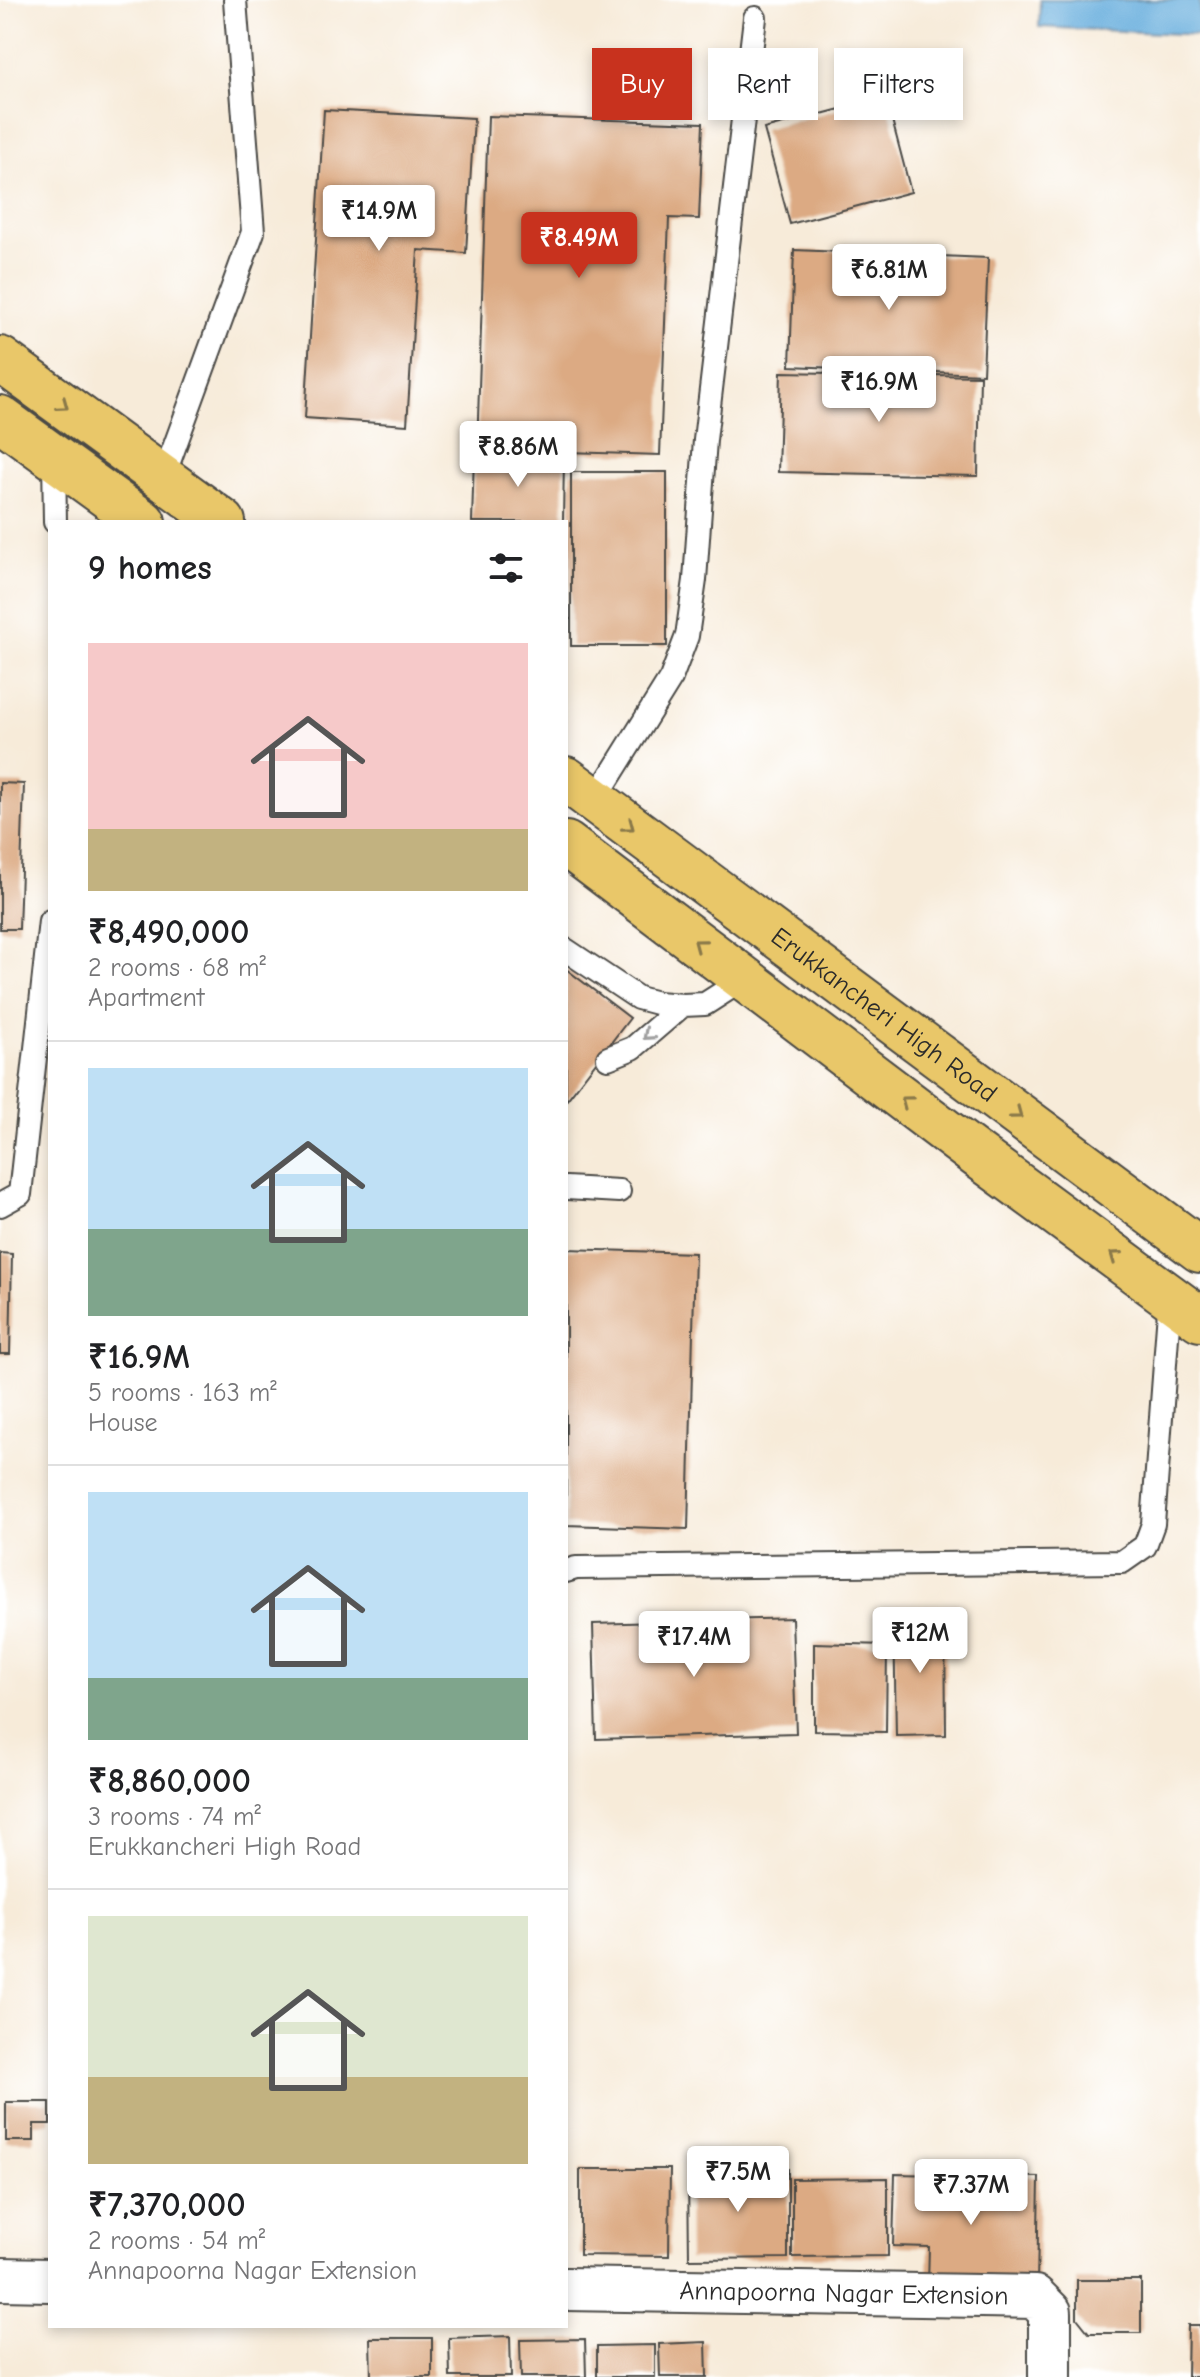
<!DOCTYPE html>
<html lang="en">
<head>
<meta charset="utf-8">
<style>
	body { margin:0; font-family:"Comic Neue",sans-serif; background:#f6f6f6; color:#202124; height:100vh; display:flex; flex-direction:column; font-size:30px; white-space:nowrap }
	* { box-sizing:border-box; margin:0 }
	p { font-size:26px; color:#757577 }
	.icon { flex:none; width:44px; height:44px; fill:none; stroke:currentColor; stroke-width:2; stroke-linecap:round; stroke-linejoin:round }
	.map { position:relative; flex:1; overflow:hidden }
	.drawer { position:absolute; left:48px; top:520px; width:520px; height:1808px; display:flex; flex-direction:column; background:#fff; border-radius:0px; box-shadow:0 4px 12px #0003 }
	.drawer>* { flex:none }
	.banner { position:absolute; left:592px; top:48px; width:488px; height:72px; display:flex; gap:16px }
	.price { position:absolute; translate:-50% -68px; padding:0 18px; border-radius:8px; background:#fff; color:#222; font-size:26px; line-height:52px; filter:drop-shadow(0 2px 4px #0008) }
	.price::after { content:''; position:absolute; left:50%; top:48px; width:24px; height:18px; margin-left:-12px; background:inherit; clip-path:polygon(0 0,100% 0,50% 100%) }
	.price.on { background:#c8321e; color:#fff }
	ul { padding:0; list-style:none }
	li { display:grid; align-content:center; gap:16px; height:424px; padding:0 40px }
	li+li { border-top:2px solid #e0e0e0 }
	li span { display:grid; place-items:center; height:248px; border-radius:0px; color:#555 }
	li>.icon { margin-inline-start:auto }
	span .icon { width:144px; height:144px; fill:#fffc; stroke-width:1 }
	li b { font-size:34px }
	h2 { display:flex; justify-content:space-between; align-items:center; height:96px; padding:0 40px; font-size:34px }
	.pill { padding:0 28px; border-radius:0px; background:#fff; box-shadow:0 4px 12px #0003; font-size:28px; line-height:72px }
	.pill.on { background:#c8321e; color:#fff }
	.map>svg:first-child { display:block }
	.water { fill:#67aedd; stroke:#496c84; stroke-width:2 }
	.building { fill:#dcaa83 }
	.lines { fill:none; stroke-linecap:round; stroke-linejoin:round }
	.service-casing { stroke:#4a4845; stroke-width:26 }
	.minor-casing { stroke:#4a4845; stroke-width:46 }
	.primary-casing { stroke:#4a4845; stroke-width:48 }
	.service { stroke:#fff; stroke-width:22 }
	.minor { stroke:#fff; stroke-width:42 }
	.primary { stroke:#e9c769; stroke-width:44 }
	.oneway { stroke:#8a794a }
	.oneway2 { stroke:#a0a0a0 }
	.labels { text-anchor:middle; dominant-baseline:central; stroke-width:6; stroke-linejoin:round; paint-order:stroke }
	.street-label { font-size:26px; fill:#2b2b2b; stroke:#fff }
</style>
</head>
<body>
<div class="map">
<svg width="1200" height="2377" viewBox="0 0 1200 2377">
	<rect width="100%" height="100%" fill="#fff"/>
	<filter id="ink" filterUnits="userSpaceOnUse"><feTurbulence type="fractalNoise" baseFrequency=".0125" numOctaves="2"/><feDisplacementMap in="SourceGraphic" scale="16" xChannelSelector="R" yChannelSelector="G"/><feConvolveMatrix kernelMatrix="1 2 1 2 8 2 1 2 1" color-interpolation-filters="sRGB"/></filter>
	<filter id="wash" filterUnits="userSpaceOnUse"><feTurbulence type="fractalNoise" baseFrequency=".006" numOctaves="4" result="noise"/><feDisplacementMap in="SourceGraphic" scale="32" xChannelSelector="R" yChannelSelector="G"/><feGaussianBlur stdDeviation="1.8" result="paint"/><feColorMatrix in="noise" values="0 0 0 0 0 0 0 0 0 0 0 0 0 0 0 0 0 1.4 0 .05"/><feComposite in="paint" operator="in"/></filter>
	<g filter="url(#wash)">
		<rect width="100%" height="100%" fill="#f7ebd9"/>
		<path class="water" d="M1040 0H1200V35L1039 27Z"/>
		<g id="blocks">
			<path class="building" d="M886 97 911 192 790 224 764 129Z
				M324 110 474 118 466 253 418 250 407 425 305 418Z
				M488 116 703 123 699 219 669 218 660 455 477 449Z
				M794 250 988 258 983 374 790 366Z
				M781 372 980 376 978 476 778 472Z
				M474 455 564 457 563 522H472Z
				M571 472H667V646H571Z
				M0 783 24 784 19 929H0Z
				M566 969 630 1018 566 1101Z
				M566 1249 695 1253 688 1529 566 1525Z
				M0 1253 12 1254 10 1354H0Z
				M894 1615H945L946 1735 896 1736Z
				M792 1618 796 1733 596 1739 593 1624Z
				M814 1643 887 1645 886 1732 814 1731Z
				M6 2102H50V2124H34V2141H6Z
				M580 2169H670L669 2256 580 2255Z
				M788 2169V2258L689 2259 688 2170Z
				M895 2174 1039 2177 1037 2286 928 2284 929 2247 893 2246Z
				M888 2178V2256L792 2257V2179Z
				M1077 2280H1141V2333H1089L1077 2318Z
				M1188 2325H1200V2377H1187Z
				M510 2336 511 2377H450L449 2338Z
				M370 2338H432V2377H371Z
				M585 2339 586 2377H521L520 2340Z
				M706 2342 707 2377H660L659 2344Z
				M655 2345V2377H597V2346Z"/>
		</g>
	</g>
	<g filter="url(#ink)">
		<use href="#blocks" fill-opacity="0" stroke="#4a4845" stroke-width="2"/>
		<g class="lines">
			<defs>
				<path id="service" d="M54 458 55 522
					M163 478 253 232 235 0
					M595 800 671 678 687 636 695 580 705 440 755 18
					M566 950 638 998 657 1003 683 1005 705 1004 744 979
					M608 1058 633 1048 683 1005
					M566 1188 619 1191
					M0 1205 20 1194 50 921
					M566 1571 576 1568 1122 1562 1145 1546 1153 1524 1170 1297"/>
				<g id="minor">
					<path d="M0 2279 50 2280"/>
					<path id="s1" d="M566 2289 1035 2297 1050 2312V2377"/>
				</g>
				<g id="primary">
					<path d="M0 359 223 522"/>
					<path d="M0 418 143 522"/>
					<path id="s2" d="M566 779 1200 1250"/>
					<path d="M566 844 977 1155 1200 1319"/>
				</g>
			</defs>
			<use href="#service" class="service-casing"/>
			<use href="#minor" class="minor-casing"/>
			<use href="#primary" class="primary-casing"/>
			<use href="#service" class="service"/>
			<use href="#minor" class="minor"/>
			<use href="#primary" class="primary"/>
		</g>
		<defs><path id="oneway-chevron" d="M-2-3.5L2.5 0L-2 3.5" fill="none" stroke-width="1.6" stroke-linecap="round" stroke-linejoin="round" transform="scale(2)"/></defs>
		<g class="oneway">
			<use href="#oneway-chevron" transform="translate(63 405) rotate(36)"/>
			<use href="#oneway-chevron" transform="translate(629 826) rotate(37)"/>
			<use href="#oneway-chevron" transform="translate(699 944) rotate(-143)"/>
			<use href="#oneway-chevron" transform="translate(906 1101) rotate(-143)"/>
			<use href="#oneway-chevron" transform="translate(1017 1114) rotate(37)"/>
			<use href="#oneway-chevron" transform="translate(1115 1256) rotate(-144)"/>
		</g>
		<use class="oneway2" href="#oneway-chevron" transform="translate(648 1035) rotate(139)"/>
	</g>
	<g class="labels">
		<g class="street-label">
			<text stroke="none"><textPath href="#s2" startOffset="396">Erukkancheri High Road</textPath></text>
			<text stroke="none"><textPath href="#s1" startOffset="278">Annapoorna Nagar Extension</textPath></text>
		</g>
	</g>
</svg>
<b class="price" style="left:379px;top:253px">₹14.9M</b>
<b class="price on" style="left:579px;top:280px">₹8.49M</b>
<b class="price" style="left:889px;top:312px">₹6.81M</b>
<b class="price" style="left:879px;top:424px">₹16.9M</b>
<b class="price" style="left:518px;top:489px">₹8.86M</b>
<b class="price" style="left:920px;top:1675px">₹12M</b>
<b class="price" style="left:694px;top:1679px">₹17.4M</b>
<b class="price" style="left:738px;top:2214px">₹7.5M</b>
<b class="price" style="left:971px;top:2227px">₹7.37M</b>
<div class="banner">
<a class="pill on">Buy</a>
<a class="pill">Rent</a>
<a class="pill">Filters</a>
</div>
<section class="drawer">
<h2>9 homes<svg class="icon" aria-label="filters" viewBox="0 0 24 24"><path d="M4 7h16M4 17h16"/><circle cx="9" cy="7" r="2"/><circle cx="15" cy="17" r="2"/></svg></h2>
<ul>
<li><span style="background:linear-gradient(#f6c9c9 75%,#c2b280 0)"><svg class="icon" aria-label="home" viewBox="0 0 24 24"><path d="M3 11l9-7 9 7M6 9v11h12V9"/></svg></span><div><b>₹8,490,000</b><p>2 rooms · 68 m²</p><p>Apartment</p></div></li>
<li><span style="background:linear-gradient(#bfe0f5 65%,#7fa58c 0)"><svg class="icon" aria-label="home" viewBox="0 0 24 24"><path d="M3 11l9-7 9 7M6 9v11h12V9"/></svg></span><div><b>₹16.9M</b><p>5 rooms · 163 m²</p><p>House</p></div></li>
<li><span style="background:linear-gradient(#bfe0f5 75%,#7fa58c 0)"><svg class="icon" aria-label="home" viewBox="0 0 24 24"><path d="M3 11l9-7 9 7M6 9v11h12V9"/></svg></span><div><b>₹8,860,000</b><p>3 rooms · 74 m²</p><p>Erukkancheri High Road</p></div></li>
<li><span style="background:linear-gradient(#dfe7d0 65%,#c2b280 0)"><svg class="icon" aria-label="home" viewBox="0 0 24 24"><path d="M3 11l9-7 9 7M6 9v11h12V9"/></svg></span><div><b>₹7,370,000</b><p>2 rooms · 54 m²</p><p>Annapoorna Nagar Extension</p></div></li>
</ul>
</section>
</div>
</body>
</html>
